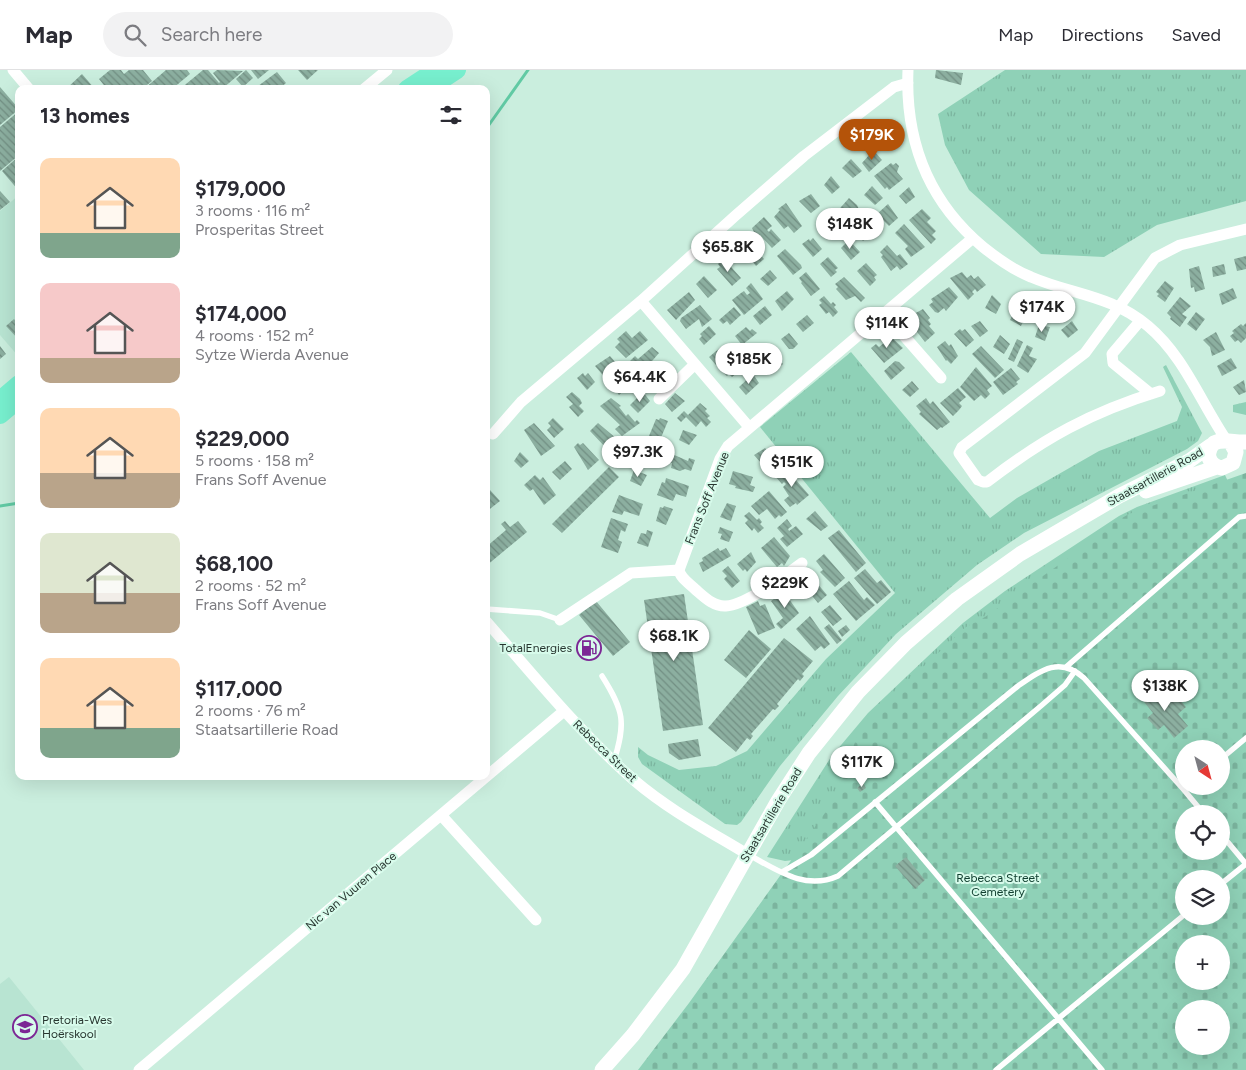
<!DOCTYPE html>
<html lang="en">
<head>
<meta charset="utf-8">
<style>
	body { margin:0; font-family:Figtree,sans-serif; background:#f2f2f3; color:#2b2b33; height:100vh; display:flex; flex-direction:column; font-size:19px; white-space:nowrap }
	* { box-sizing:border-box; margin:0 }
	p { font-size:16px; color:#7c7c81 }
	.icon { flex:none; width:28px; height:28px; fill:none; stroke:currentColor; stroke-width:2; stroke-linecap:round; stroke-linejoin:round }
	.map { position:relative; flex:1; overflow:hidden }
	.details { position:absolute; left:15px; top:15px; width:475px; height:695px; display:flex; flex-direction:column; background:#fff; border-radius:10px; box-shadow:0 5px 20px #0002 }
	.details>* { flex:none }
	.needle { width:32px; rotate:144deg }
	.buttons { position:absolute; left:1175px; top:670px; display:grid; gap:10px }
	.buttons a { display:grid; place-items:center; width:55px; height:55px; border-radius:50%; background:#fff; box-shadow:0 5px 20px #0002; font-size:25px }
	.price { position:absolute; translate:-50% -42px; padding:0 11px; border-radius:18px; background:#fff; color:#222; font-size:16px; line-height:32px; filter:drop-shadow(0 1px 2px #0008) }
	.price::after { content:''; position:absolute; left:50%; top:30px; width:15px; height:11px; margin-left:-8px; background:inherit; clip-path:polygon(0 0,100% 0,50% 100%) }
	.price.on { background:#b45309; color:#fff }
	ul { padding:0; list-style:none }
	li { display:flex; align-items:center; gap:15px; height:125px; padding:0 25px }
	li span { display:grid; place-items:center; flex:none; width:140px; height:100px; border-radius:10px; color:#555 }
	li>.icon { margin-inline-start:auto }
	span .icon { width:60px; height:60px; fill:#fffc; stroke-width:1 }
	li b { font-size:21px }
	h2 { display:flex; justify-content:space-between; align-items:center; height:60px; padding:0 25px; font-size:21px }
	header { display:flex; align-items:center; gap:30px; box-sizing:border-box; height:70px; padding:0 25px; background:#fff; border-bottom:1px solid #e1e1e2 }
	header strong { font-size:24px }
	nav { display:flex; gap:28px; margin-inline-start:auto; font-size:18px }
	.search { width:350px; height:45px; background:#f2f2f3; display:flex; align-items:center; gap:12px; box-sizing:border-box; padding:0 18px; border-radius:28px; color:#7c7c81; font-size:19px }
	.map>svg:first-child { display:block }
	.built { fill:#b8e4d2 }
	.grass { fill:url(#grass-tufts) }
	.cemetery { fill:url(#cemetery-stones); fill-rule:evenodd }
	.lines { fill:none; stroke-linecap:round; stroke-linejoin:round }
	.stream { stroke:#61caa4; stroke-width:3 }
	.building { fill:url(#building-back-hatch) }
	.lane { stroke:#fff; stroke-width:5.5 }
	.street { stroke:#fff; stroke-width:11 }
	.secondary { stroke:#fff; stroke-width:15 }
	.primary { stroke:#77efce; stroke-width:18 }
	.labels { text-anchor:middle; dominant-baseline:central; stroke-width:4; stroke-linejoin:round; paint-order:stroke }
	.street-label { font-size:12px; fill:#283630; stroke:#d7fbeb }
	.poi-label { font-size:12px; fill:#283630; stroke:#d7fbeb; text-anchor:end }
	.park-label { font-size:12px; fill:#124031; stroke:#d7fbeb }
</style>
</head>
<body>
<header>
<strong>Map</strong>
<div class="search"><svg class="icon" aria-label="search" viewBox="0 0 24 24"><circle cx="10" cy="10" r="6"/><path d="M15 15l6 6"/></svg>Search here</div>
<nav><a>Map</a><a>Directions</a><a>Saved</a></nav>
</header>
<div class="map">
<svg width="1246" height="1000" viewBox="0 0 1246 1000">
	<defs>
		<pattern id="grass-tufts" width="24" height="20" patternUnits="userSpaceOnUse" patternTransform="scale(1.25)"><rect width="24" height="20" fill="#8fd1b7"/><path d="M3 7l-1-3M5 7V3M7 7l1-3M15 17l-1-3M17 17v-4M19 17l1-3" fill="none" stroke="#7bb49e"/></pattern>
		<pattern id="cemetery-stones" width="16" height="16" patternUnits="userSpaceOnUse" patternTransform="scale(1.25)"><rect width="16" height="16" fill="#8fd1b7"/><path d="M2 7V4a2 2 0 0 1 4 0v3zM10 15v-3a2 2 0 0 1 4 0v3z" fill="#7bb49e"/></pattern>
		<pattern id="building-back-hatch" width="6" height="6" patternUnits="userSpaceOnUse" patternTransform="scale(1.25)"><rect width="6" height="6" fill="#8cafa0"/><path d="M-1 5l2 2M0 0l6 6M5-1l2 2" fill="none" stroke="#728f83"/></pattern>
	</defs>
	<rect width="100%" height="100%" fill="#caeede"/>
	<path class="built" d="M19 125V287L0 265V141Z
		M9 907 84 1000H0V914Z"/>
	<path class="grass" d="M1005 0H1246V131L1157 155 1104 187 1041 184 969 120 945 75 938 44Z
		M851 282 990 448 1017 428 1099 381 1177 351 1182 337 1163 297 1166 295 1202 363 1198 371 1187 379 1024 463 977 495 896 564 838 626 780 696 741 752 737 755 725 754 642 694 638 687V677L648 685 679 700 716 696 747 681 826 589 895 523 760 357Z
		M1246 332V345L1233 342V335Z
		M1225 405 1233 422 794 790 785 791 767 787 831 687 868 643 963 553 1005 521 1119 446 1137 437Z"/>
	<path class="cemetery" d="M1246 403V1000H638L689 933 835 729 861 655 966 557 985 547 1087 475 1099 461 1129 444ZM1184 679H1221V716H1184ZM1184 744H1221V781H1184ZM1184 809H1221V846H1184ZM1184 874H1221V911H1184ZM1184 939H1221V976H1184Z"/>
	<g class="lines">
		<path class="stream" d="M486 59 528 0
			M0 436 19 433"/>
	</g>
	<path class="building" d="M110 0H121L124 4 129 0H143L152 11 142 19H107L99 9Z
		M166 0H187L190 4 172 19H144Z
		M203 0H208L219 13 220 12 213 3 217 0 243 1 222 19H216L214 16 211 19H180Z
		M246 0 253 8 243 17 236 9Z
		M251 0H269L258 9Z
		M298 0H318L307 10Z
		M936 0 963 3 961 15 935 8Z
		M277 2 286 13 279 19H254Z
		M82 4 95 19H66Z
		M0 17 19 39 0 55Z
		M19 41V85L0 101V57Z
		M875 82 882 90 869 102 862 93 871 83Z
		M19 86V121L2 101Z
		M851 89 862 101 853 108 842 98Z
		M891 93 893 95 896 93 899 96 897 102 903 109 889 120 887 117 885 119 874 106Z
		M831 106 840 117 832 124 824 115Z
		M872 116 883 128 875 135 864 125Z
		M909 117 915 127 906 134 899 126Z
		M0 121 10 132 0 140Z
		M811 124 820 136 811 143 799 131Z
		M849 128 857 135 862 146 846 160 834 145Z
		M786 133 802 156 794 163 788 156 784 159 774 147 780 140 778 139Z
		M888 134 898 148 889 156 877 144Z
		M922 139 931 148 927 152 936 161 932 165 936 169 931 174 909 150Z
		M764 147 772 156 767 160 769 162 771 159 781 170 772 178 760 165 757 168 752 158Z
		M830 149 840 160 830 169 823 160Z
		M868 153 875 161 863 171 856 163Z
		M904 154 925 177 911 187 905 179 908 176 895 163Z
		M813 168 822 179 813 187 802 174 809 169 810 171Z
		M849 170 860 182 851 190 841 178Z
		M752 175 764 189 756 196 752 191 750 193 745 187 747 185 744 182Z
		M887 175 897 186 900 184 908 194 900 200 897 196 891 201 881 187 883 185 880 182Z
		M785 179 801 195 802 198 793 205 777 186Z
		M1246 186V199L1237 201 1234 189Z
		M828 187 838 198 835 200 837 202 831 207 820 194Z
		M724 189 741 208 732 216 717 199 720 197 718 194Z
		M866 193 877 205 874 207 876 210 870 216 857 201Z
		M1224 194 1226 204 1213 207 1212 197Z
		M1199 196 1205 219 1195 222 1194 217 1191 218 1189 199Z
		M770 200 777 208 768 216 760 209Z
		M806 202 820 219 811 226 801 213 802 212 799 208Z
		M962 202 967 208 971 205 974 209 978 206 986 215 977 222 975 219 972 222 974 224 968 230 950 208Z
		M704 206 717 220 708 228 696 214Z
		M844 207 865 228 861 232 855 226 846 230 836 219 838 217 835 214Z
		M1165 211 1174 218 1165 232 1157 226 1159 224 1156 222Z
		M751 213 763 229 744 245 732 230 741 223 744 221 747 225 750 223 746 218Z
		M949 217 958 227 946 241 944 238 938 243 935 242 929 235 933 232 931 229Z
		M1233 218 1237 228 1222 235 1219 224Z
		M787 221 794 229 782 241 775 231Z
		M689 222 695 230 676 250 667 240Z
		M992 225 1001 234 996 244 985 238Z
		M824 226 831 234 833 232 836 235 834 237 838 242 833 247 829 242 826 244 819 235 822 233 819 230Z
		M1180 227 1191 236 1182 244 1187 247 1180 257 1170 249 1171 247 1167 243Z
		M700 235 712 249 702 257 699 249 686 259 680 251 681 248Z
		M765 236 772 245 760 255 753 246Z
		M734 237 741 245 730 255 727 251 723 254 719 250Z
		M1017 237 1026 246 1021 256 1010 250Z
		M923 239 930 248 928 250 931 254 929 256 935 263 925 272 910 253 914 247 912 245Z
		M1196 242 1205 249 1196 261 1187 254Z
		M807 245 814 253 803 262 796 254Z
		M14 249 19 255V270L6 256Z
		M980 251 988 261 980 267 971 256Z
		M1072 251 1078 260 1068 268 1061 260Z
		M1246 253V268L1241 273 1238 270 1235 272 1230 266 1234 263 1232 261 1241 254 1243 256Z
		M1039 255 1050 257 1045 271 1035 267Z
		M709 256 716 264 704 275 699 269 702 266 700 264Z
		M746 257 750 261 752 259 757 263 742 275 735 266Z
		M960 259 962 261 965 259 974 270 966 277 954 264Z
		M626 261 632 268 640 261 648 270 626 288 615 277 620 272 617 269Z
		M1216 262 1225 280 1212 286 1210 277 1203 270Z
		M789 263 798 274 793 279H789L781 269Z
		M888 264 903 278 884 293 871 278 876 274 879 277 885 272 882 269Z
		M1000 265 1010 274 1004 284 993 277Z
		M1017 269 1023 272 1014 292 1008 289Z
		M945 271 949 276 951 274 958 286 951 294 947 290 946 291 937 277Z
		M1027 275 1033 278 1029 286 1037 289 1028 303 1017 296Z
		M0 276 6 284 0 289Z
		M981 276 1004 300 995 308 972 284Z
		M652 277 659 283 640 305 628 293 635 286 638 289Z
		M721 277 728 285 716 295 709 287Z
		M769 277 783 294 774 301 760 285Z
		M610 286 617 294 613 298 616 302 607 310 595 296Z
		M737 288 744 297 732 307 729 304 727 306 722 301Z
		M1231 288 1237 298 1222 306 1217 296Z
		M895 291 899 292 905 298 891 310 884 301Z
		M668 297 673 304 670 307 673 310 667 315 657 316 653 311 658 307 657 302Z
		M976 297 992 316 987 320 990 324 985 329 981 325 974 331 960 317Z
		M1011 298 1020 309 1016 312 1018 314 1003 325 993 312Z
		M627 302 635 311 619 325 612 315 615 312 613 310 617 306 619 308Z
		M583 303 585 306 588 303 595 312 587 320 577 308Z
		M753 304 759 313 746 325 739 317Z
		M1244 310 1246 322 1239 325 1233 317Z
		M912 311 919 319 910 327 902 320Z
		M958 318 966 327 959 333 962 336 959 340 953 346 940 333Z
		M572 322 580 329 582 333 579 336 584 341 578 347 569 337 573 334 566 327Z
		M643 322 650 331 638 343 630 335Z
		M675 323 685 331 672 342 665 334Z
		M611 328 621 336 619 337 626 346 628 344 635 352 637 350 640 353 622 366 615 359 620 355 600 336Z
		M926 328 930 334 933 331 950 352 942 358 941 357 937 360 919 344 921 342 916 336Z
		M700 333 707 339 705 341 710 346 707 348 711 352 706 357 701 351 696 357 686 347 681 352 677 348 684 341 688 345Z
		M553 348 564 359 554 368 547 360 551 356 548 353Z
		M660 348 668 351 660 370 649 366 656 349 659 350Z
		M534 353 555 376 541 386 524 360Z
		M598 353 617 369 607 379 590 361Z
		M683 360 697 365 689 375 679 370Z
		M630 371 659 379 655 389 647 386 646 390 626 382Z
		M578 373 580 375 583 373 599 390 588 400 574 377Z
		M765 378 772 386 762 394 754 385Z
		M520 382 529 391 521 398 514 391Z
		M672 384 688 391 689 388 695 390 691 401 685 399 680 401 671 398 672 393 669 392Z
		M565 391 572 399 560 410 552 402Z
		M609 397 619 407 562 463 552 454Z
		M785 397 792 406 790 408 793 411 795 409 809 425 797 435 796 433 790 437 784 430 789 426 783 417 786 414 784 412 782 414 775 406Z
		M634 400 647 405 641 416 630 411Z
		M733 401 753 407 750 415 755 417 753 422 735 418 736 416 729 414Z
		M535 405 540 410 543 407 556 425 544 435 533 419 530 421 524 415Z
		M666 408 689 416 686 427 676 424 673 431 657 425 662 412 665 413Z
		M490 420 500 431 486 442V423Z
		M769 421 787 442 781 447 779 445 775 449 767 439 759 445 751 436Z
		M619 425 643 434 639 446 624 441 622 445 612 442Z
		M727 433 736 436 731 451 720 447Z
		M664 436 673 439 666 455 656 451 660 437 663 438Z
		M815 441 828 456 821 461 806 449Z
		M749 442 757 450 759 448 762 452 760 454 764 458 758 463 754 458 752 461 745 453 748 450 744 446Z
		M611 448 628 454 625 462 621 460 618 470 622 472 618 483 601 477Z
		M787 449 792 456 788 459 789 461 796 456 803 464 787 477 780 469 784 466 777 458Z
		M505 451 510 457 518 451 527 462 486 496V477L506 460 501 454Z
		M720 457 733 462 729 472 720 469 722 464 718 463Z
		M647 460 653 462 648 477 637 473 641 463 646 464Z
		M839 460 866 493 856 502 828 468Z
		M774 467 790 486 784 496 782 493 777 497 761 478Z
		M718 478 720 481 726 478 731 486 703 502 699 493 703 491 702 488Z
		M751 482 756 492 747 502 745 499 743 501 737 494Z
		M824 484 845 508 835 517 820 502 823 500 816 491Z
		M728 496 740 511 732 518 724 509 727 506 722 501Z
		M865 499 877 513 881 510 891 522 877 534 854 508Z
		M811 506 827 525 818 533 809 522 806 525 799 516Z
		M849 511 864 530 867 527 875 535 856 551 833 524Z
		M784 522 799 543 781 559 776 554 783 548 771 531Z
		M684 524 703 655 663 661 644 530Z
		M596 531 630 572 613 586 579 545Z
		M758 531 760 536 765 534 775 558 758 565 746 537Z
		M830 535 842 549 833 556 821 542Z
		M810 546 830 574 824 579 821 576 815 581 796 559Z
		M829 554 842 570 837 574 824 558Z
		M846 555 850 560 842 567 838 561Z
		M749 560 771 579 746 608 724 590Z
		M784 568 813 591 802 604 804 606 800 611 798 609 777 634 779 636 775 640 773 639 751 664 753 666 750 670 747 668 736 682 708 658Z
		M1154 616 1167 631 1175 624 1186 637 1178 644 1188 656 1174 668 1164 655 1158 660 1147 648 1153 643 1141 628Z
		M698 669 701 686 679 690 669 683 668 674Z
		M863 713 866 718 860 722 857 718Z
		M906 787 925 810 915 819 895 796Z"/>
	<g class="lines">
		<path class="lane" d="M486 539 540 543 560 550
			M1066 597 1239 447 1246 446
			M602 606C624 641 626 652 614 691
			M1221 689 1246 668
			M1189 716 1184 720 1204 744
			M875 732 1102 1000
			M1221 764 1246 794 1221 814
			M749 785C777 800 805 821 838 806L1042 635 1065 615 1075 601
			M782 802 811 785 1018 616C1041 600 1060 586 1084 608L1184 720
			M996 1000 1184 845"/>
		<path class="street" d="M13 0 29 19
			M908 0C905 71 928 131 983 177 998 189 1013 200 1031 207 1073 225 1111 225 1148 256 1184 286 1201 333 1227 371
			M364 19 387 0
			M641 231 749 357
			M884 243 941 308
			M1140 251 1112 284 1113 293 1151 324
			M1160 321C1091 342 1044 368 987 412H983L978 410 959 383 962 377 1085 283 1155 188 1180 175 1246 159
			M659 329 694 295
			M493 364 521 332 641 231 735 146 804 86 894 17 908 13
			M802 493C786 505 746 535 726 536 714 537 704 527 696 520 690 514 680 508 679 500L720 389 728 376 973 168
			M560 550 631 503 679 500
			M486 551C534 606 580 663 635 711 669 740 709 761 747 784
			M441 745 536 850
			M139 1000 564 641"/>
		<path class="secondary" d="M1231 373 1236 382 1233 393 1222 398C1209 396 1204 383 1214 373 1224 368 1235 373 1246 372
			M1146 421 1217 397
			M602 1000 633 965 683 899 778 731 809 683 858 622 906 573 957 529 1020 484 1119 426 1189 391 1210 376"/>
		<path class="primary" d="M407 19 436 0
			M428 19 457 0
			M0 330 19 314
			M0 345 19 329"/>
	</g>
	<defs>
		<symbol id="fuel-ring" viewBox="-11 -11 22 22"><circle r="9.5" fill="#d7fbeb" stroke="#7c2795" stroke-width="1.5"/><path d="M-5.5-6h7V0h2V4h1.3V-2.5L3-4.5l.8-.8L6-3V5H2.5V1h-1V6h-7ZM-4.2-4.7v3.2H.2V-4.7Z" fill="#7c2795"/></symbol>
		<symbol id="school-ring" viewBox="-11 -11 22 22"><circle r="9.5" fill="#d7fbeb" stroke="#7c2795" stroke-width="1.5"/><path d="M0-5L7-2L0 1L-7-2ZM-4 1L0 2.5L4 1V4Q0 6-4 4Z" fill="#7c2795"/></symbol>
	</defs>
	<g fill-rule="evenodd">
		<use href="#fuel-ring" x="575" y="564" width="28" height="28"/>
		<use href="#school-ring" x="11" y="943" width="28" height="28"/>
	</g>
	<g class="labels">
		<g class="street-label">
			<text transform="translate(1155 407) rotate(-29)">Staatsartillerie Road</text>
			<text transform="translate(707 428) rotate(-68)">Frans Soff Avenue</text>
			<text transform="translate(605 681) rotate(44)">Rebecca Street</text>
			<text transform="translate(771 745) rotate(-59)">Staatsartillerie Road</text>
			<text transform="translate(351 821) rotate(-40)">Nic van Vuuren Place</text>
		</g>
		<g class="poi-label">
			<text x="572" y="578">TotalEnergies</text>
			<text x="42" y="950" text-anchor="start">Pretoria-Wes<tspan x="42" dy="14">Hoërskool</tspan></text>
		</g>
		<g class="park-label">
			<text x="998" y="808">Rebecca Street<tspan x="998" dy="14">Cemetery</tspan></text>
		</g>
	</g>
</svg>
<div class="buttons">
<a><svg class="needle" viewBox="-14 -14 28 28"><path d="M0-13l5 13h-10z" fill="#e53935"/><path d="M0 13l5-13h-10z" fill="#7c7c81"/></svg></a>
<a><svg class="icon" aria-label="locate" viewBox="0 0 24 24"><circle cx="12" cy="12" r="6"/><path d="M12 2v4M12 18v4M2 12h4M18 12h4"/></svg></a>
<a><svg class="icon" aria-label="layers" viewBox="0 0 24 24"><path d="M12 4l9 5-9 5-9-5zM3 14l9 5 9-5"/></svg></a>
<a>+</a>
<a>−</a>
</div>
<b class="price on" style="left:872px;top:91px">$179K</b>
<b class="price" style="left:850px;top:180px">$148K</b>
<b class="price" style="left:728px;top:203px">$65.8K</b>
<b class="price" style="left:1042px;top:263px">$174K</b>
<b class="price" style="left:887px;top:279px">$114K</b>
<b class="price" style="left:749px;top:315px">$185K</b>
<b class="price" style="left:640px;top:333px">$64.4K</b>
<b class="price" style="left:638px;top:408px">$97.3K</b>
<b class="price" style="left:792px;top:418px">$151K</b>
<b class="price" style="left:785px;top:539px">$229K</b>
<b class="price" style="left:674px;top:592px">$68.1K</b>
<b class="price" style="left:1165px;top:642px">$138K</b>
<b class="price" style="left:862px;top:718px">$117K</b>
<section class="details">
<h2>13 homes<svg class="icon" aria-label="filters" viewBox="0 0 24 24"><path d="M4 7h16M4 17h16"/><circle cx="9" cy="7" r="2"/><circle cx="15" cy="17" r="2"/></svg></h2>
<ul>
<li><span style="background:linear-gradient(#ffd9b3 75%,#7fa58c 0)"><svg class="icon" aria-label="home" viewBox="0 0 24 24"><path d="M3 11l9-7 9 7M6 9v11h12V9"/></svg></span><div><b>$179,000</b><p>3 rooms · 116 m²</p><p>Prosperitas Street</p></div></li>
<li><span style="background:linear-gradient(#f6c9c9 75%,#b9a48a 0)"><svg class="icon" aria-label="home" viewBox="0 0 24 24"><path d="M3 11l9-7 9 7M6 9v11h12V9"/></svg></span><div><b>$174,000</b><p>4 rooms · 152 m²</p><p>Sytze Wierda Avenue</p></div></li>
<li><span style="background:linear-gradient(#ffd9b3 65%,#b9a48a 0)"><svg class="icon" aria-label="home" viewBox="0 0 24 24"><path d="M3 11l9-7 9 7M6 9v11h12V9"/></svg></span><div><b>$229,000</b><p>5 rooms · 158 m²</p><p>Frans Soff Avenue</p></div></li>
<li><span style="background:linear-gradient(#dfe7d0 60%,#b9a48a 0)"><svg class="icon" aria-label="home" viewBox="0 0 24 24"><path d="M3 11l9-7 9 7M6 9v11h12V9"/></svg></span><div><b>$68,100</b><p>2 rooms · 52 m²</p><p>Frans Soff Avenue</p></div></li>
<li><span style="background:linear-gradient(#ffd9b3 70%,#7fa58c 0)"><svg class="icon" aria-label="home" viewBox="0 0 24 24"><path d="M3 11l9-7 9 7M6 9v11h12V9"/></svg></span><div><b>$117,000</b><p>2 rooms · 76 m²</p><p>Staatsartillerie Road</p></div></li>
</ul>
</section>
</div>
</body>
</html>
